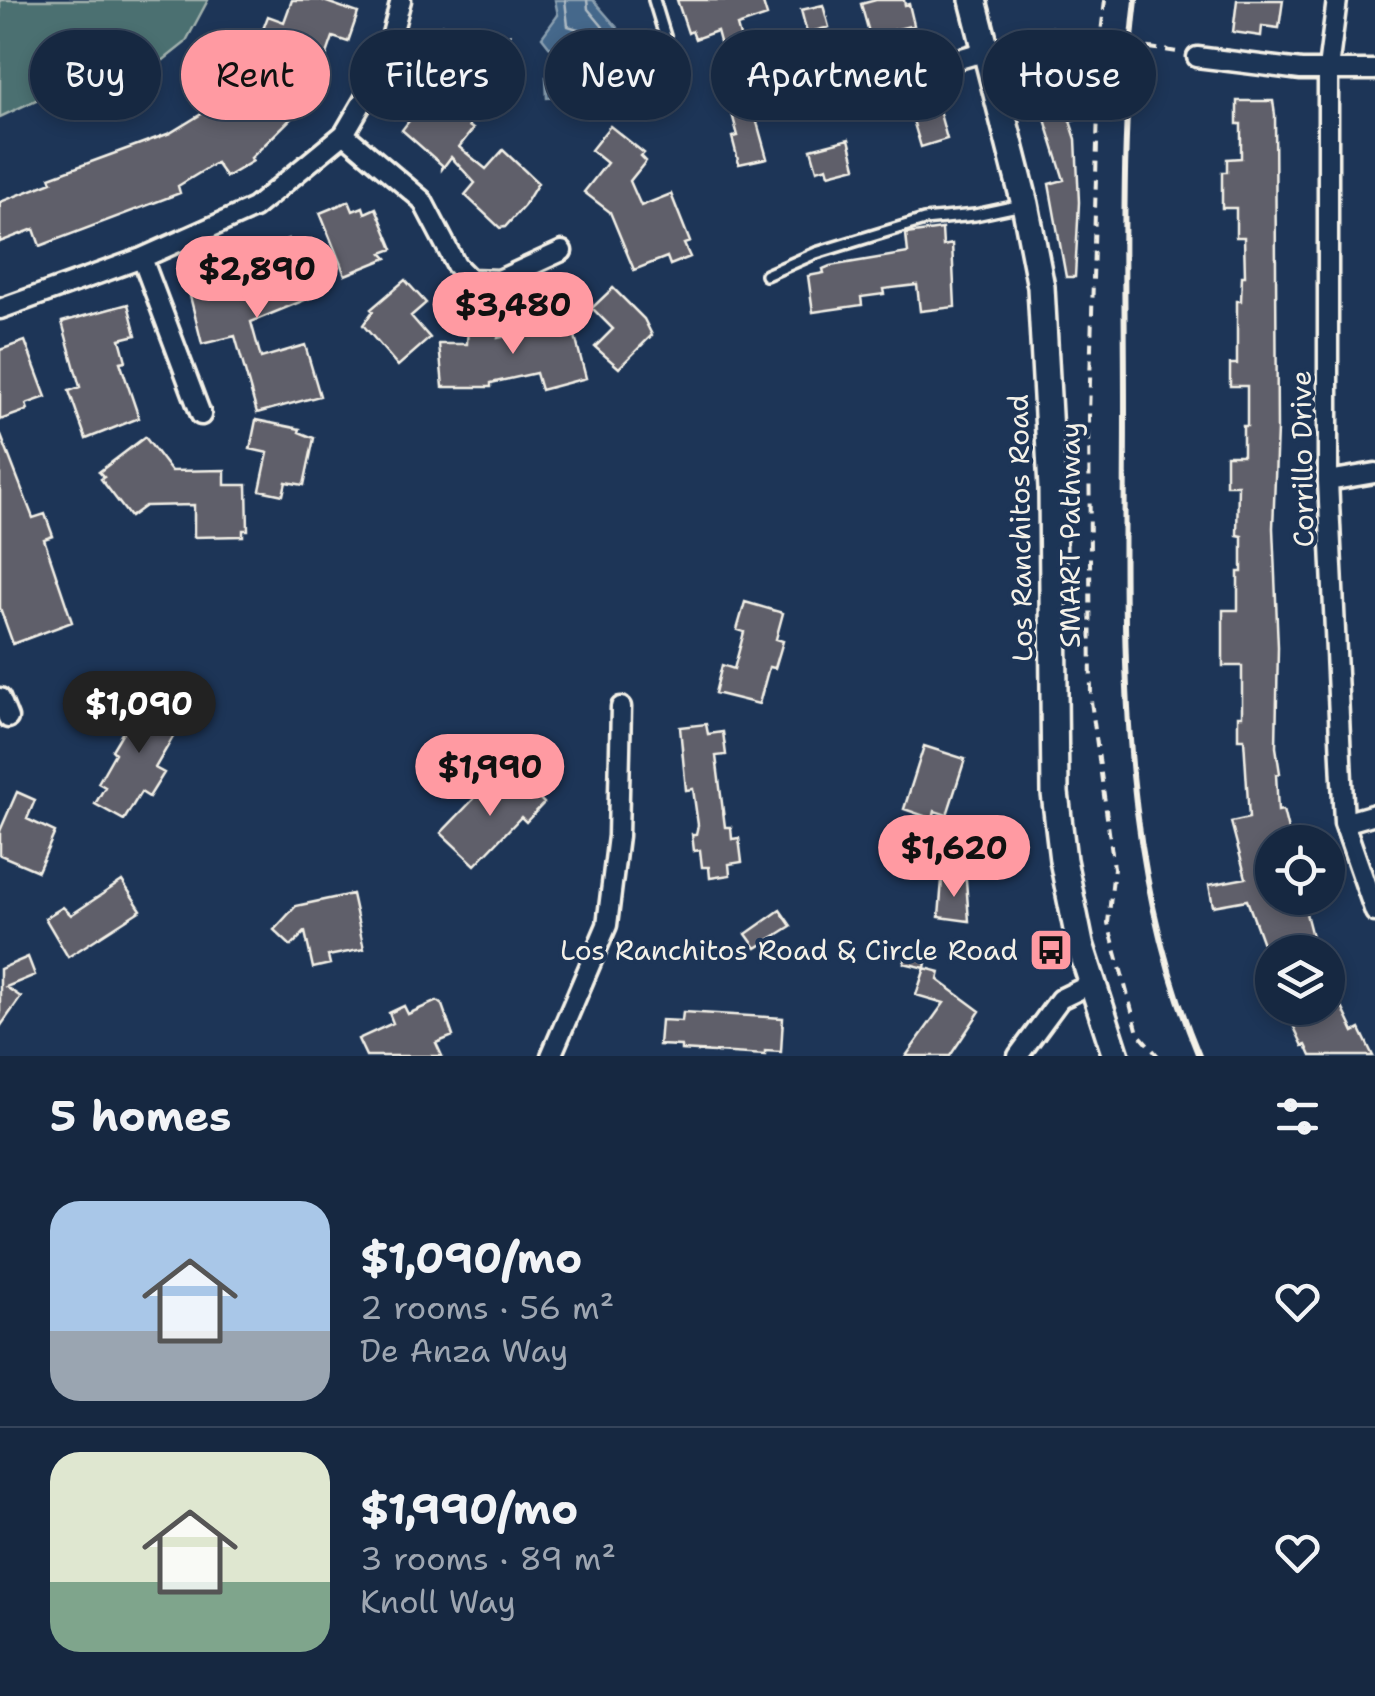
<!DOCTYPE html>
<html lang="en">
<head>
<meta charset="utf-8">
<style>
	body { margin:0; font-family:"Shantell Sans",sans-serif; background:#23344c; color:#f1f3f6; height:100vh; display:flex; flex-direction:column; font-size:38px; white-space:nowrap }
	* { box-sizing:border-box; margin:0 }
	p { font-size:32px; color:#9ea6b1 }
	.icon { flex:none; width:55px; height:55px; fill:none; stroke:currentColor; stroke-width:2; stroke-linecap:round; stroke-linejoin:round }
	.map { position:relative; height:1056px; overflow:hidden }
	.details { display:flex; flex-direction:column; background:#162841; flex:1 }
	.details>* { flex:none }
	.hud { position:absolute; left:30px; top:30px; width:1315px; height:90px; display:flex; gap:20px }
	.controls { position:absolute; left:1255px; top:825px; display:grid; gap:20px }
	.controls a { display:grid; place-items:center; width:90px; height:90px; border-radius:50%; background:#162841; box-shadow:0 5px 15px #0003,0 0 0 2px #35445a; font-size:50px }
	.price { position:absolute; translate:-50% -85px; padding:0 22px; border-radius:35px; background:#ff9aa2; color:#111; font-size:32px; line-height:65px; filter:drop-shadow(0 2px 5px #0008) }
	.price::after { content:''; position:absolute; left:50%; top:60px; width:30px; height:22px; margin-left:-15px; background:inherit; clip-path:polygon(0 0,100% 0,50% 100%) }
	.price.current { background:#222; color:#fff }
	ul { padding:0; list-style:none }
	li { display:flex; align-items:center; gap:30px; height:250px; padding:0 50px }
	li+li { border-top:2px solid #35445a }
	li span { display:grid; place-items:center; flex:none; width:280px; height:200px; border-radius:30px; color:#555 }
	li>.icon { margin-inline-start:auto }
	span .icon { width:120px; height:120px; fill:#fffc; stroke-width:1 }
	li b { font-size:42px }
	h2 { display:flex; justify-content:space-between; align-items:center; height:120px; padding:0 50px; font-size:42px }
	.tag { padding:0 35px; border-radius:45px; background:#162841; box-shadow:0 5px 15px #0003,0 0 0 2px #35445a; font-size:35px; line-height:90px }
	.tag.current { background:#ff9aa2; color:#111 }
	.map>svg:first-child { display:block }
	.green { fill:#4b6f71; stroke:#a0b0ac; stroke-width:2.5 }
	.water { fill:#44688b; stroke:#8a9fb0; stroke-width:2.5 }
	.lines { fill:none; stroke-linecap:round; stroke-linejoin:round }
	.shore { stroke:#aebac3; stroke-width:2.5 }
	.building { fill:#5f5f6a; stroke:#f4f1e8; stroke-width:2.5 }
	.lane-casing { stroke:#f4f1e8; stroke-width:16 }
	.street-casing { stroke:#f4f1e8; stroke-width:25 }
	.secondary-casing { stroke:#f4f1e8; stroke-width:32 }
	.path { stroke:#f4f1e8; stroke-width:4; stroke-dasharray:10 8; stroke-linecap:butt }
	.lane { stroke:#1d3557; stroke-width:9 }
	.street { stroke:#1d3557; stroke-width:18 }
	.secondary { stroke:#1d3557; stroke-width:25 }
	.rail { stroke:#f4f1e8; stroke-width:6 }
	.labels { text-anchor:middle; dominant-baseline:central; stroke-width:8; stroke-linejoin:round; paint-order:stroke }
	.street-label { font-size:28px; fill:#f4f1e8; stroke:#1d3557 }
	.poi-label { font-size:28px; fill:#f4f1e8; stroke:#1d3557; text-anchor:end }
</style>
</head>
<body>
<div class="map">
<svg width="1375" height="1056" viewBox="0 0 1375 1056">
	<rect width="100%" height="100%" fill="#1d3557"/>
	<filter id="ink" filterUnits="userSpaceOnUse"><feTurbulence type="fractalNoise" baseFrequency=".01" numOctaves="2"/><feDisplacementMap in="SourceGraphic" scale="20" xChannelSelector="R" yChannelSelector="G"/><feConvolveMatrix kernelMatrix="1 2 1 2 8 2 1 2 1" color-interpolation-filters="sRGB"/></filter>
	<g filter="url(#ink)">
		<path class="green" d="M0 0H208L185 43 137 81 57 90 0 117Z"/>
		<path class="water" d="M555 0H593L620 31 596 49 576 36 553 51 542 37 558 15Z
			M591 75 592 95 547 98 546 77Z"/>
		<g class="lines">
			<path class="shore" d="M565 0 568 26 597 35 603 27 588 9 587 0"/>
		</g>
		<path class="building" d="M292 0H321L358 13 348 42 333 37 325 60 283 45 287 41 262 32 268 16 284 22Z
			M677 0H762L767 16 737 26 755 89 748 90 767 158 739 164 732 137 738 136 720 69 727 67 717 31 695 39 692 31 688 33Z
			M876 0H904L905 5 909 4 914 25 870 36 861 4Z
			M1237 0H1283L1279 28 1262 26 1261 36 1233 32Z
			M823 5 829 27 807 33 801 10Z
			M442 25 485 43 509 35 485 96 480 94 469 120V126L473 129 459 147 486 169 503 150 538 183 524 206 505 227 500 228 465 195 475 183 451 157 442 169V165L402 130 432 91 445 60 430 54Z
			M651 32 670 74 610 99 594 62 635 44 633 39Z
			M263 64 290 91 305 76 319 91 251 158 253 161 226 177 216 163 178 186 180 193 40 246 34 229 0 242V202L52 182 50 177 170 133 218 104 220 107Z
			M1068 80 1074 99 1068 100 1074 120 1070 121 1076 139 1079 202 1075 277H1066L1049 184 1064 180 1039 100 1042 99 1039 89Z
			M1237 101H1273L1275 115 1277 429 1273 528 1278 647 1276 747 1280 773 1276 774 1278 811 1283 810 1291 842H1272V898H1302L1316 952H1266L1247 900 1213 906 1209 885 1246 878 1231 822 1249 818 1244 739H1238V716H1242V666H1223V610H1238V572H1242V536L1237 535 1238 485H1226V455H1243V426H1247V386H1230V364H1237V301H1241L1242 276H1245L1244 237H1236V208H1222V172H1227V159L1241 158V124H1237Z
			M937 103 947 139 921 147 913 120 918 118 916 108Z
			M610 126 644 153 641 156 646 161 630 181 641 206 671 194 690 242 684 244 690 257 670 265 667 257 634 270 610 212 584 192 607 163 591 150Z
			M849 139 856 167 829 174 827 167 817 170 811 149Z
			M349 201 353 211 363 207 365 213 376 208 393 249 382 253 387 258 345 275 320 213Z
			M942 229 943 246 952 244 955 307 920 311 917 285 883 289 884 294 861 297 862 305 813 312 808 276 824 273 823 269 830 266 908 253 906 234Z
			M288 239 312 297 251 322 261 358 305 345 320 396 257 413 235 336 202 344 186 280 243 265 241 259Z
			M405 280 426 303 411 316 430 338 398 366 363 325 373 311 371 309Z
			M613 288 644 319 652 335 619 368 595 347 613 329 592 308Z
			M128 304 136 335 120 339 126 361 120 362 139 418 86 439 69 391 80 387 62 322Z
			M571 321 586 378 541 390 536 373 491 383V387H443L439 344H467L468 326H499L498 338Z
			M25 341 46 397 26 404 28 410 0 420V350Z
			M256 420 300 429 299 432 314 438 304 485 286 482 283 495 260 490 268 453 250 449Z
			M0 433 33 518 45 514 53 536 44 539 72 622 13 644 0 608Z
			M145 437 171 471 225 470V485H247L248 530H243V536L194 537V505L145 506 130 517 101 479 104 477 99 472Z
			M745 602 783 613 776 639 783 641 775 668 769 667 759 704 715 693 722 665 734 669 744 632 737 630Z
			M151 693 187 713 155 768 164 773 149 797 141 792 124 820 95 804 105 787 98 783 115 753 112 750 121 735 130 721 133 723Z
			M706 724 708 734 723 732 726 755 716 756 725 827H731L732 839 739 838 742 862 729 864 730 875 710 878 709 867H702L700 850 694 851 692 834H696L698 825 693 789 686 790 680 727Z
			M924 746 965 759 947 815 935 811 933 819 904 809Z
			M491 781 506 795 510 791 513 795 524 783 544 803 526 822 521 817 475 865 441 833Z
			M17 792 35 800 27 819 55 832 38 871 0 855V831Z
			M942 880H966L969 921 939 917Z
			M122 881 141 910 68 957 45 918 63 907 71 915Z
			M352 894 364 949 328 956 330 964 313 968 305 932 291 946 274 930 296 906Z
			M780 910 791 926 756 948 746 934Z
			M908 946 928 951 925 968 940 972 938 980 980 1011 950 1056H906L944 1003 916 995 925 968 904 963Z
			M28 957 35 975 6 987 21 997 0 1027V969Z
			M1328 978 1354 1032 1360 1029 1373 1056H1311L1306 1045 1303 1046 1285 1008H1328Z
			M437 1001 442 1005 453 1036 436 1043 442 1056H366L358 1039 393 1023 389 1013 404 1006 408 1014Z
			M683 1012 783 1018 781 1052 765 1051V1055L681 1050V1046L659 1045 661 1020 682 1021Z"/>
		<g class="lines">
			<defs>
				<path id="lane" d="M654 0 668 46
					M766 275 816 253 924 220 975 215 1022 205"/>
				<path id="street" d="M1337 0 1328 69V481L1344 823 1375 912
					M1197 57 1301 70H1375
					M826 98 986 51
					M344 134 422 200 456 265 470 279 499 280 562 251
					M142 258 201 415
					M0 309 142 258 254 208 344 134 372 86 391 38 401 0
					M1328 481 1375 473
					M0 698 8 718
					M1344 823 1375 814
					M551 1056 607 925 618 836 621 707
					M1018 1056 1060 999 1091 984"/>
				<path id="secondary" d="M973 0 1025 204 1041 287 1052 488 1055 793 1063 860 1080 944 1116 1056"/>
			</defs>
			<use href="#lane" class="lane-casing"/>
			<use href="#street" class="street-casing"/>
			<use href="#secondary" class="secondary-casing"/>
			<path class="path" d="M1105 0 1100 41 1089 416 1091 701 1114 868 1108 923 1138 1033 1158 1056
				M1009 40 1055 27 1085 39 1178 52"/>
			<use href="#lane" class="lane"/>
			<use href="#street" class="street"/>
			<use href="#secondary" class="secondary"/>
			<path class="rail" d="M1136 0C1120 135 1125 272 1125 408 1125 626 1113 850 1199 1056"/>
		</g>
	</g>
	<defs>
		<symbol id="bus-square" viewBox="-11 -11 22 22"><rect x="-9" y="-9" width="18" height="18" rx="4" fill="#ff9aa2" stroke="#1d3557"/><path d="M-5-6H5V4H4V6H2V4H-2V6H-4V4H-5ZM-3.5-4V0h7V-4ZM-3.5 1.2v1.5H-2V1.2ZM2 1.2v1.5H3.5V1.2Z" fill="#111"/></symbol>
	</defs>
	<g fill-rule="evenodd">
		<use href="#bus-square" x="1026" y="925" width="50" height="50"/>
	</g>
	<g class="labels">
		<g class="street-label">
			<text transform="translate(1302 459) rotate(-91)">Corrillo Drive</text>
			<text transform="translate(1020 528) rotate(-91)">Los Ranchitos Road</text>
			<text transform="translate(1070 535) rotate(-90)">SMART Pathway</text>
		</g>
		<g class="poi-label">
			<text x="1018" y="950">Los Ranchitos Road &amp; Circle Road</text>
		</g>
	</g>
</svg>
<div class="controls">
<a><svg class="icon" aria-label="locate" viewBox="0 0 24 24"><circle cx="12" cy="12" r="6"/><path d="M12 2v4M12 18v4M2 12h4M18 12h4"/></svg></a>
<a><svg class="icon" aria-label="layers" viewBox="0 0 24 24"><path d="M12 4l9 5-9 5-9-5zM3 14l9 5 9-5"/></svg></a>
</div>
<b class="price" style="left:257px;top:321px">$2,890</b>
<b class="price" style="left:513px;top:357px">$3,480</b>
<b class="price current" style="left:139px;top:756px">$1,090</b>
<b class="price" style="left:490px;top:819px">$1,990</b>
<b class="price" style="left:954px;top:900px">$1,620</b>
<div class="hud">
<a class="tag">Buy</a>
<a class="tag current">Rent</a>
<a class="tag">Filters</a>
<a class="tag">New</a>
<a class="tag">Apartment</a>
<a class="tag">House</a>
</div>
</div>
<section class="details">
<h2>5 homes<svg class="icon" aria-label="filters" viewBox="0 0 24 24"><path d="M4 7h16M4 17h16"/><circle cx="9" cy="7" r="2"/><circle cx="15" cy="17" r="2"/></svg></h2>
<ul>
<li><span style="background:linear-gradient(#a9c7e8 65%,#9aa5b1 0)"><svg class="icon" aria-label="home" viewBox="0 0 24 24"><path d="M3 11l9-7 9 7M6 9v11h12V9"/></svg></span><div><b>$1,090/mo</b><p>2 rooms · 56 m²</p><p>De Anza Way</p></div><svg class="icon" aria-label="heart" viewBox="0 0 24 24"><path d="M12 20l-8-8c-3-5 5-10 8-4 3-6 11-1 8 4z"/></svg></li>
<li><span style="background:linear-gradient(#dfe7d0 65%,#7fa58c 0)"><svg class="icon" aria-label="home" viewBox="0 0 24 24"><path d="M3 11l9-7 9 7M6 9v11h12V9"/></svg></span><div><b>$1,990/mo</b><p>3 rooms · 89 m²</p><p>Knoll Way</p></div><svg class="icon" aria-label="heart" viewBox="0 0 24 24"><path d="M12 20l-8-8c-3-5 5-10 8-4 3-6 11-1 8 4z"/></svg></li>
</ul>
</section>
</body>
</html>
